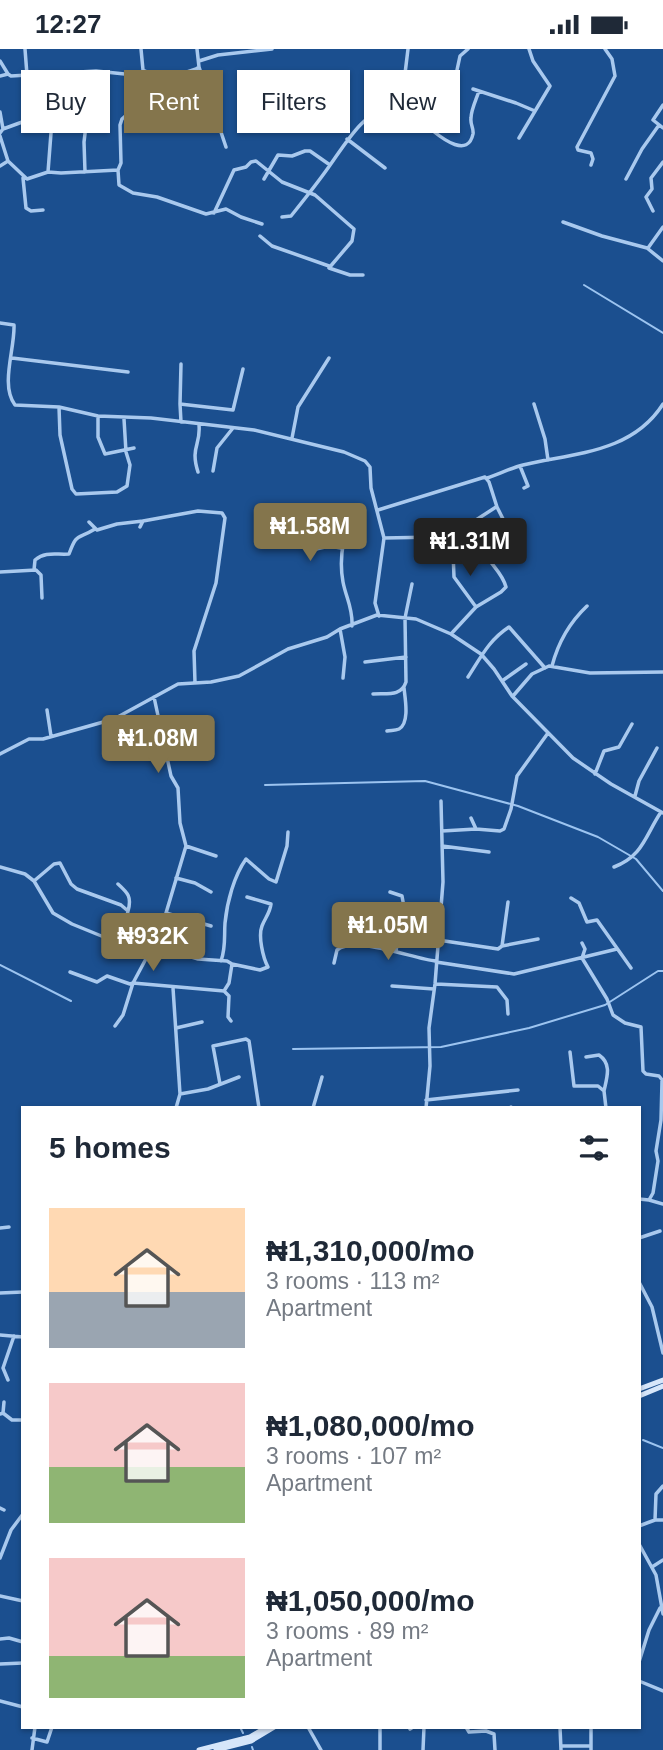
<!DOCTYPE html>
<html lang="en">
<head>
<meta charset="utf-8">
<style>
	body { margin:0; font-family:Helvetica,sans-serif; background:#f2f2f3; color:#1f2937; height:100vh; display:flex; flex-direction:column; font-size:26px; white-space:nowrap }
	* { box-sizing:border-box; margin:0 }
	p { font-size:23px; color:#747a83 }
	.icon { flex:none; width:38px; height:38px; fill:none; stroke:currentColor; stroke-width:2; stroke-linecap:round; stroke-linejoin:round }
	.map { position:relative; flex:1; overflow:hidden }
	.panel { position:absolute; left:21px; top:1057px; width:620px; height:623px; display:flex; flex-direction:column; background:#fff; border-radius:0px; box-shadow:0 2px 5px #0004 }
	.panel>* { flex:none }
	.banner { position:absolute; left:21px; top:21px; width:621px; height:63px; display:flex; gap:14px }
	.price { position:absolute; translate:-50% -60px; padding:0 16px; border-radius:7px; background:#84754c; color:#fff; font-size:23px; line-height:46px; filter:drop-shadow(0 2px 4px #0008) }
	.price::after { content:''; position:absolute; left:50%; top:42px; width:21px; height:16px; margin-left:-10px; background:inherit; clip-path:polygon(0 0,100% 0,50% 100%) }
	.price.active { background:#222; color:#fff }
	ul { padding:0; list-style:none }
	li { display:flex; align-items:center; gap:21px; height:175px; padding:0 28px }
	li span { display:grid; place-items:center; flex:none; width:196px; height:140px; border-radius:0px; color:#555 }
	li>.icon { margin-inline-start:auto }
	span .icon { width:84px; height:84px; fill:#fffc; stroke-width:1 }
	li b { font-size:30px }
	h2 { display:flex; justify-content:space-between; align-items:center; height:84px; padding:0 28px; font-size:30px }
	.pill { padding:0 24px; border-radius:0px; background:#fff; box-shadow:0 2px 5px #0004; font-size:24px; line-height:63px }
	.pill.active { background:#84754c; color:#fff }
	.status { display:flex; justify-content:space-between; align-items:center; height:49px; padding:0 35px; background:#fff; direction:ltr }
	.status svg { height:19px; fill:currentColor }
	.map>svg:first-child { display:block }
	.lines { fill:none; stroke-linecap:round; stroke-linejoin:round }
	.stream { stroke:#9cc4f0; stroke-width:2 }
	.street { stroke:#a9c9ee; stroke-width:3.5 }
	.secondary { stroke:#d6e6fa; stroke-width:5 }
</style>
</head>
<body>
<div class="status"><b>12:27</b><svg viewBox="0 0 49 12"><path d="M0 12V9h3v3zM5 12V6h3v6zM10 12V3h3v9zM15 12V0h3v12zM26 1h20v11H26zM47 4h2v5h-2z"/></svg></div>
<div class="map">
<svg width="663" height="1701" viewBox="0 0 663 1701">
	<rect width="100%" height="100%" fill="#1b4f8f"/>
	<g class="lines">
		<path class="stream" d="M584 236 663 284
			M265 736 425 732 518 757 598 788 636 810 663 842
			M0 916 71 952
			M293 1000 441 998 529 979 605 956 658 922H663
			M643 1391 663 1399
			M240 1678 243 1684
			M252 1698 253 1701"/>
		<path class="street" d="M25 0 27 26
			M141 0 143 21
			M0 12 8 25
			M199 12 218 6 272 0
			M199 18 226 98
			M457 21 460 7 468 0
			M0 27 8 25 11 27 96 22
			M473 40 516 54 535 62
			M663 56 653 71 663 79
			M0 63 3 80
			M433 82C443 90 468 109 473 85 474 79 470 76 471 69 471 61 476 51 479 42
			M0 84 3 80 25 72
			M0 87 8 112
			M519 89 550 37 533 12 529 0
			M347 90 385 119
			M591 116 593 110 591 104 578 101 577 98 615 27 612 10 605 0
			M0 117 8 112 27 130 48 123 61 124 118 121 121 114 120 76 122 70 131 62 134 26 145 22 163 31 196 20 199 18 197 0
			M118 121 119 136 133 144 157 148 206 165 226 160 241 168 262 175
			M48 123 51 84
			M85 123 84 93 87 68 94 55 96 22 134 26
			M23 129 26 159 31 162 43 161
			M264 130 278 106 292 107 305 102H310L330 116
			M626 130 642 100 659 76
			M653 162 646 148 652 140 651 129 663 113
			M214 164 234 121 246 118 251 113 256 112 282 133 315 146 354 180 352 192 329 219 350 226H363
			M282 168 291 167C303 152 316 136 328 119 346 94 362 64 393 55L404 33 408 0
			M563 173 602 187 647 199 663 212
			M260 187 272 197 329 217
			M648 199 663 178
			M0 274 14 276C15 300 0 336 15 356L59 358 98 367 151 369 254 381 344 403 365 412 370 418 371 439 384 489 375 554 379 567
			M12 309 128 323
			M180 355 181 315
			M534 355 545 390 548 411
			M59 358 60 386 72 440 76 445 117 443 127 437 130 416 126 403 124 370
			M98 367V388L105 405 134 399
			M181 373 180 355 233 361 243 320
			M292 389 298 358 329 309
			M520 417 528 437 524 439
			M213 422 217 399 233 379
			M198 423C190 398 201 396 199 376
			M487 429C499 425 511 419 523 416 574 404 632 404 663 355
			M302 456C319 458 339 456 350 472 342 492 339 511 343 533 346 549 353 559 352 577
			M378 461 485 428 489 433 497 458 516 496
			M89 473 97 481 117 475 143 472
			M140 478 143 472 198 462 222 464 225 469 216 534 194 602 195 634
			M384 489 436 488 446 479 476 471 496 458
			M304 492 308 502 329 497 341 499
			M453 503 454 528 476 558
			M441 506 490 494 503 472
			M34 521 35 511C46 502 56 506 69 505 77 483 77 491 95 480
			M0 523 36 521 41 526 42 549
			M340 580 345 608 343 629
			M451 585 476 558 501 543 506 538C501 520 487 515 483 497
			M365 613 406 608
			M552 617C558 594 569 574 587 557
			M468 628C481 608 489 591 509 578L545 619
			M502 632 526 615
			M373 645C387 644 401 648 406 633L405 569 412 535
			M513 647 532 625 549 617 590 624 663 623
			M154 648 171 727 178 739 180 774 186 797
			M47 661 51 687
			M387 682C391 681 395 682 399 680 410 674 405 649 404 639
			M0 705 29 690H43L114 670 178 635 211 633 239 627 288 600 327 588 340 580 377 566 416 570 451 585 481 605 494 620 512 647 573 709 611 735 663 764
			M595 725 604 702 619 698 632 675
			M635 747 639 732 657 699
			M471 769 476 780 500 782 504 780 511 760 517 727 548 684
			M442 782 476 780
			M442 797 489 803
			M0 818 25 825 34 832 53 864 72 875 148 906 133 934 224 942 229 947 228 968 231 972
			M614 818C643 807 645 787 661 763
			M176 829 195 834 211 843
			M34 832 54 815 60 814 71 835 77 840 121 856 128 862 121 894
			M118 835C128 844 132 848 128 862
			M390 843 402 847 404 858 396 902
			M571 849 579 854 587 873 597 871 631 919
			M166 864 186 797 216 807
			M438 891 498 900 502 897 538 890
			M582 894 585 900 582 909 607 950 613 966 625 974 641 978 643 1022 646 1025 659 1027 663 1032
			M502 897 508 853
			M157 900 166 864 211 877
			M148 906 157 900 169 901 198 910 227 912 232 915 229 934 224 942
			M221 912C226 898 224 888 225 874 227 853 234 827 246 810L269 830 276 833 287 797 288 783
			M436 913 514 925 617 900
			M334 914 337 901C357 886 413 910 436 912
			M232 915 260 921 268 918C263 909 258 887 262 877 265 869 270 864 271 855L247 848
			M70 923 97 933 107 927 130 935 133 934 123 966 115 977
			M436 935 497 938 507 951 508 965
			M392 937 434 940
			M173 939 180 1045 176 1059
			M176 979 202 973
			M570 1003 574 1037H598L604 1042 606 1059
			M586 1008 599 1006C612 1015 607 1028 604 1042
			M220 1035 213 997 246 990 249 992 259 1059
			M180 1045 208 1040 239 1028
			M426 1051 518 1041
			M511 1058 512 1059
			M313 1059 322 1028
			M426 1059 430 1017 429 979 435 935 443 833 441 752
			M639 1150 649 1151 653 1144 658 1112 656 1102 661 1071 662 1032
			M649 1151 663 1155
			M0 1179 9 1178
			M639 1189 660 1182
			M639 1233 652 1258 663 1304
			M0 1244 23 1243
			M0 1286 23 1288
			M8 1331 3 1319 14 1287
			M3 1364 12 1371H23
			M0 1365 3 1364 4 1353
			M0 1459 4 1461
			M655 1471 656 1445 663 1437
			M639 1477 655 1471H663
			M639 1495 656 1526 663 1565
			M0 1509 11 1481 23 1465
			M652 1518 663 1511
			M0 1547 23 1552
			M0 1590 9 1589 23 1593
			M639 1613 649 1581 660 1559
			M0 1615 23 1614
			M639 1632 663 1642
			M0 1652 23 1658
			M308 1678 321 1701
			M466 1678 469 1683 486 1682 494 1685 495 1701
			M560 1678 561 1701
			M591 1678V1701
			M410 1680 413 1678
			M32 1689 47 1693 52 1678
			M561 1697H591
			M32 1701 35 1678
			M380 1701V1678
			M423 1701 424 1678"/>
		<path class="secondary" d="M639 1340 663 1331
			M639 1347 663 1337
			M199 1701 250 1688 267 1678
			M216 1701 251 1692 274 1678"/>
	</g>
</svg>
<b class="price" style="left:310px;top:514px">₦1.58M</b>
<b class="price active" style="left:470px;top:529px">₦1.31M</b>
<b class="price" style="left:158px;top:726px">₦1.08M</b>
<b class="price" style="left:388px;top:913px">₦1.05M</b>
<b class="price" style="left:153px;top:924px">₦932K</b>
<div class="banner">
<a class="pill">Buy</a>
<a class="pill active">Rent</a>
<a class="pill">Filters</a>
<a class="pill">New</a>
</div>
<section class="panel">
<h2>5 homes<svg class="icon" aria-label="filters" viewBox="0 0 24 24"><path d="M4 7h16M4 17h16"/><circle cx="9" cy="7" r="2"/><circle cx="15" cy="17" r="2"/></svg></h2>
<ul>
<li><span style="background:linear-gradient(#ffd9b3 60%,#9aa5b1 0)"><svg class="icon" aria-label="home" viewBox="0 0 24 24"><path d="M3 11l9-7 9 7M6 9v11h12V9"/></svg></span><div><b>₦1,310,000/mo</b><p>3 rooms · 113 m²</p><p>Apartment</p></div></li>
<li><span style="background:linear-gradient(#f6c9c9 60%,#8fb573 0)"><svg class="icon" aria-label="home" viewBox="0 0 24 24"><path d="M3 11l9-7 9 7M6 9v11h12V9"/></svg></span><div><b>₦1,080,000/mo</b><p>3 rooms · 107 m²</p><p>Apartment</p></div></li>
<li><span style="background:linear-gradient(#f6c9c9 70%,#8fb573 0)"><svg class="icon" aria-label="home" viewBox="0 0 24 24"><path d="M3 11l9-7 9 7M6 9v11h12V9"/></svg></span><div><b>₦1,050,000/mo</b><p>3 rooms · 89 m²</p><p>Apartment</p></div></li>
</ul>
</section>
</div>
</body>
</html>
